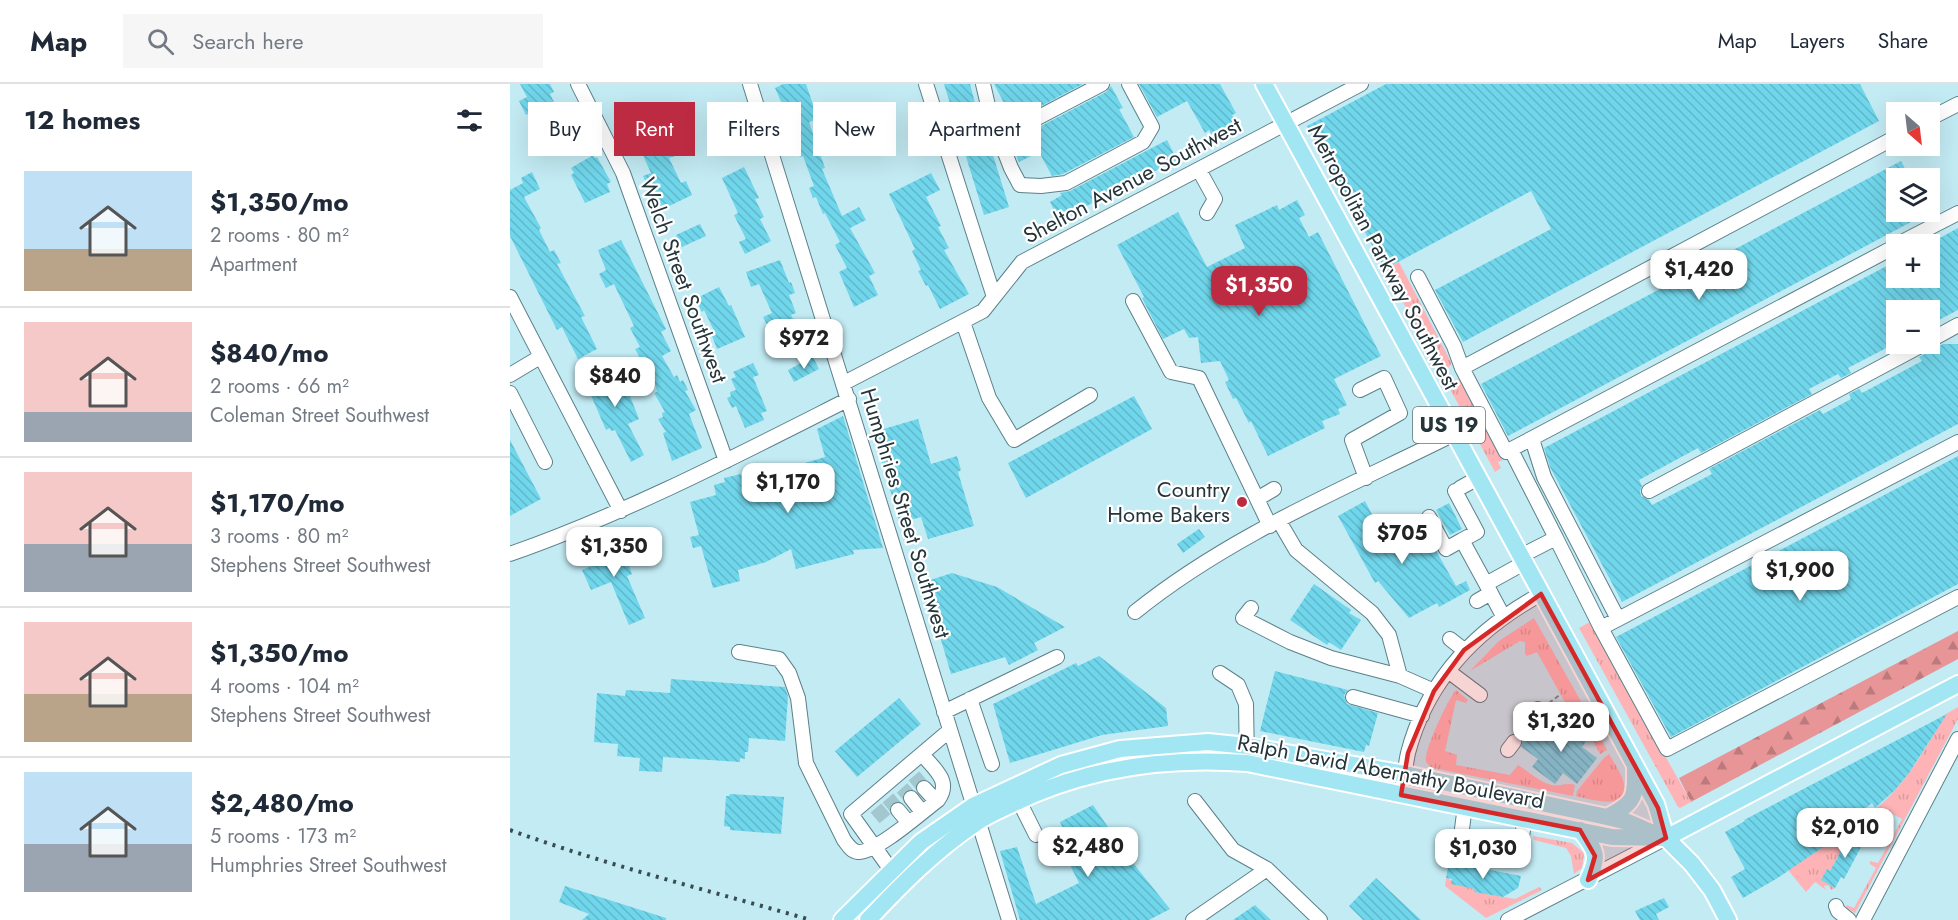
<!DOCTYPE html>
<html lang="en">
<head>
<meta charset="utf-8">
<style>
	body { margin:0; font-family:Jost,sans-serif; background:#f6f6f7; color:#1f2937; height:100vh; display:flex; flex-direction:column; font-size:22px; white-space:nowrap }
	* { box-sizing:border-box; margin:0 }
	p { font-size:20px; color:#747a83 }
	.icon { flex:none; width:33px; height:33px; fill:none; stroke:currentColor; stroke-width:2; stroke-linecap:round; stroke-linejoin:round }
	.map { position:relative; flex:1; overflow:hidden }
	.sheet { display:flex; flex-direction:column; background:#fff; width:510px }
	.sheet>* { flex:none }
	.banner { position:absolute; left:18px; top:18px; width:570px; height:54px; display:flex; gap:12px }
	.needle { width:39px; rotate:152deg }
	.buttons { position:absolute; left:1376px; top:18px; display:grid; gap:12px }
	.buttons a { display:grid; place-items:center; width:54px; height:54px; border-radius:0px; background:#fff; box-shadow:0 6px 24px #0002; font-size:30px }
	.price { position:absolute; translate:-50% -51px; padding:0 14px; border-radius:12px; background:#fff; color:#222; font-size:20px; line-height:39px; filter:drop-shadow(0 2px 3px #0008) }
	.price::after { content:''; position:absolute; left:50%; top:36px; width:18px; height:14px; margin-left:-9px; background:inherit; clip-path:polygon(0 0,100% 0,50% 100%) }
	.price.selected { background:#bc2b42; color:#fff }
	ul { padding:0; list-style:none }
	li { display:flex; align-items:center; gap:18px; height:150px; padding:0 24px }
	li+li { border-top:2px solid #e0e1e3 }
	li span { display:grid; place-items:center; flex:none; width:168px; height:120px; border-radius:0px; color:#555 }
	li>.icon { margin-inline-start:auto }
	span .icon { width:72px; height:72px; fill:#fffc; stroke-width:1 }
	li b { font-size:26px }
	h2 { display:flex; justify-content:space-between; align-items:center; height:72px; padding:0 24px; font-size:26px }
	.chip { padding:0 21px; border-radius:0px; background:#fff; box-shadow:0 6px 24px #0002; font-size:21px; line-height:54px }
	.chip.selected { background:#bc2b42; color:#fff }
	header { display:flex; align-items:center; gap:36px; box-sizing:border-box; height:84px; padding:0 30px; background:#fff; border-bottom:2px solid #e0e1e3 }
	header strong { font-size:28px }
	nav { display:flex; gap:33px; margin-inline-start:auto; font-size:21px }
	.search { width:420px; height:54px; background:#f6f6f7; display:flex; align-items:center; gap:15px; box-sizing:border-box; padding:0 21px; border-radius:0px; color:#747a83; font-size:22px }
	main { display:flex; flex:1; min-height:0 }
	.map>svg:first-child { display:block }
	.grass { fill:url(#grass-tufts) }
	.forest { fill:url(#forest-firs) }
	.building { fill:url(#building-back-hatch) }
	.lines { fill:none; stroke-linecap:round; stroke-linejoin:round }
	.minor-tunnel { stroke:#a3c7cf; stroke-width:14; stroke-dasharray:14 7; stroke-linecap:butt }
	.minor-casing { stroke:#5c8189; stroke-width:16 }
	.major-casing { stroke:#fff; stroke-width:20 }
	.path { stroke:#708b92; stroke-width:2; stroke-dasharray:4.5 3; stroke-linecap:butt }
	.minor { stroke:#fff; stroke-width:14 }
	.major { stroke:#a2e6f3; stroke-width:16 }
	.rail { stroke:#394c50; stroke-width:4; stroke-dasharray:3 6; stroke-linecap:butt }
	.marked { fill:#d62828; fill-opacity:0.2; stroke:#d62828; stroke-width:4.5; stroke-linejoin:round }
	.poi-dot { fill:#bc2b42; stroke:#fff; stroke-width:2 }
	.labels { text-anchor:middle; dominant-baseline:central; stroke-width:4.5; stroke-linejoin:round; paint-order:stroke }
	.shield { fill:#fff; stroke:#667274; stroke-width:1.5 }
	.shield-label { font-size:21px; font-weight:bold; fill:#253539 }
	.street-label { font-size:22px; fill:#253539; stroke:#fff }
	.poi-label { font-size:22px; fill:#253539; stroke:#fff; text-anchor:end }
</style>
</head>
<body>
<header>
<strong>Map</strong>
<div class="search"><svg class="icon" aria-label="search" viewBox="0 0 24 24"><circle cx="10" cy="10" r="6"/><path d="M15 15l6 6"/></svg>Search here</div>
<nav><a>Map</a><a>Layers</a><a>Share</a></nav>
</header>
<main>
<section class="sheet">
<h2>12 homes<svg class="icon" aria-label="filters" viewBox="0 0 24 24"><path d="M4 7h16M4 17h16"/><circle cx="9" cy="7" r="2"/><circle cx="15" cy="17" r="2"/></svg></h2>
<ul>
<li><span style="background:linear-gradient(#bfe0f5 65%,#b9a48a 0)"><svg class="icon" aria-label="home" viewBox="0 0 24 24"><path d="M3 11l9-7 9 7M6 9v11h12V9"/></svg></span><div><b>$1,350/mo</b><p>2 rooms · 80 m²</p><p>Apartment</p></div></li>
<li><span style="background:linear-gradient(#f6c9c9 75%,#9aa5b1 0)"><svg class="icon" aria-label="home" viewBox="0 0 24 24"><path d="M3 11l9-7 9 7M6 9v11h12V9"/></svg></span><div><b>$840/mo</b><p>2 rooms · 66 m²</p><p>Coleman Street Southwest</p></div></li>
<li><span style="background:linear-gradient(#f6c9c9 60%,#9aa5b1 0)"><svg class="icon" aria-label="home" viewBox="0 0 24 24"><path d="M3 11l9-7 9 7M6 9v11h12V9"/></svg></span><div><b>$1,170/mo</b><p>3 rooms · 80 m²</p><p>Stephens Street Southwest</p></div></li>
<li><span style="background:linear-gradient(#f6c9c9 60%,#b9a48a 0)"><svg class="icon" aria-label="home" viewBox="0 0 24 24"><path d="M3 11l9-7 9 7M6 9v11h12V9"/></svg></span><div><b>$1,350/mo</b><p>4 rooms · 104 m²</p><p>Stephens Street Southwest</p></div></li>
<li><span style="background:linear-gradient(#bfe0f5 60%,#9aa5b1 0)"><svg class="icon" aria-label="home" viewBox="0 0 24 24"><path d="M3 11l9-7 9 7M6 9v11h12V9"/></svg></span><div><b>$2,480/mo</b><p>5 rooms · 173 m²</p><p>Humphries Street Southwest</p></div></li>
</ul>
</section>
<div class="map">
<svg width="1448" height="836" viewBox="0 0 1448 836">
	<defs>
		<pattern id="grass-tufts" width="24" height="20" patternUnits="userSpaceOnUse" patternTransform="scale(1.5)"><rect width="24" height="20" fill="#feb4b6"/><path d="M3 7l-1-3M5 7V3M7 7l1-3M15 17l-1-3M17 17v-4M19 17l1-3" fill="none" stroke="#da9b9d"/></pattern>
		<pattern id="forest-firs" width="22" height="20" patternUnits="userSpaceOnUse" patternTransform="scale(1.5)"><rect width="22" height="20" fill="#e89598"/><path d="M5 1l3.5 6h-7zM16 11l3.5 6h-7z" fill="#bc7a7d"/></pattern>
		<pattern id="building-back-hatch" width="6" height="6" patternUnits="userSpaceOnUse" patternTransform="scale(1.5)"><rect width="6" height="6" fill="#70d6eb"/><path d="M-1 5l2 2M0 0l6 6M5-1l2 2" fill="none" stroke="#61b8ca"/></pattern>
	</defs>
	<rect width="100%" height="100%" fill="#c3ebf4"/>
	<path class="grass" d="M889 178 941 278V281L937 284 944 297 948 295 951 297 993 376 988 378 991 384 985 388 875 185Z
		M1024 534 1073 621 1070 624H1053L1056 620 1027 568 1017 572 1015 570V558L1010 557 960 587 989 557Z
		M1080 538 1181 718 1170 724 1168 723 1069 544Z
		M946 606 958 616 956 619 946 616 935 667 947 671 946 681 1000 691 1008 681C1018 687 1029 698 1041 701 1050 703 1056 698 1065 701L1063 712 923 684C920 682 917 681 916 677 914 666 938 615 946 606Z
		M1448 623V635L1345 829 1335 823 1337 821 1344 824 1366 784 1360 780V777L1368 779 1392 735 1371 724 1357 752 1343 745 1320 787 1318 786 1312 796 1325 804 1321 806 1318 801 1314 802 1316 806 1305 798 1296 808 1278 786C1315 761 1357 738 1386 705 1404 685 1417 661 1431 639L1429 634Z
		M1075 626 1097 666 1090 670 1076 644 1054 628Z
		M1099 670C1104 679 1112 690 1114 700 1121 728 1079 715 1066 712L1067 707 1094 674Z
		M1023 752 1062 759 1074 769 1072 784 1064 790 1061 772 1056 764 1024 756Z
		M936 794 965 805V808L1005 815 1029 803 1032 806 976 834 935 802Z"/>
	<path class="forest" d="M1448 547V575L1181 718 1169 694Z"/>
	<path class="building" d="M10 0H40L44 8 40 10 50 30 65 22 74 39 38 58 22 28 16 31 9 17 17 13Z
		M273 0H296L308 35 299 38 315 84 312 85 332 132 349 123 356 136 340 144 365 189 359 192 368 211 344 223 329 188 337 184 325 161 330 158 315 129 313 130 306 113 303 114 299 104 304 102 293 72 290 73 286 62 290 60 282 37 278 39 276 29 265 4Z
		M434 0H460L465 19 442 26Z
		M484 0H573L495 41 488 23 494 19Z
		M629 0H710L726 29 722 31 730 46 706 59 699 46 695 49 677 17 647 33Z
		M876 0H1350L1369 37 953 258 925 206 1041 145 1021 107 875 185 797 42Z
		M601 2 613 24 609 25 624 53 553 90 542 92 529 68 509 78 501 58 596 8Z
		M227 26 234 43 212 53 205 39 209 37 208 35Z
		M141 43 150 63 159 59 165 72 159 74 171 99 176 97 182 111 149 127 133 92 141 89 130 65 119 69 112 53 132 44 133 46Z
		M475 45 499 123 474 131 450 53Z
		M657 56 667 76 549 136 540 118 552 111 550 109 560 107Z
		M83 71 85 74 87 73 101 98 97 100 100 108 75 119 61 91 64 89 61 84Z
		M1391 77 1400 94H1386V128H1420L998 352 971 300Z
		M234 83 249 114 245 115 254 133 250 135 261 157 235 170 229 158 236 155 224 131 228 129 212 94Z
		M22 88 30 105 14 113 31 144 29 146 40 168 44 166 51 179 47 180 75 232 71 233 87 265 68 275 52 243 47 246 0 152V106L13 99 11 94Z
		M421 89 430 106 416 113 431 142 428 143 439 164 434 166 459 210 430 225 418 201 416 202 408 187 411 186 402 167 405 165 379 110Z
		M787 116 795 131 789 134 799 153 808 148 871 272 824 295 837 321 828 325 830 330 812 337 815 344 758 372 741 337 739 339 726 314 723 315 715 298 719 296 710 277 691 279 688 253 679 254 674 245 653 255 632 214 634 213 607 161 668 128 697 183 735 164 725 141 767 121 769 126Z
		M190 140 196 152 172 163 166 151Z
		M1448 144V226L1419 241V226H1386V259L1338 284 1341 289 1331 294 1328 290 1299 305 1302 310 1191 369 1188 364 1129 396 1132 402 1130 407 1131 412 1139 416 1142 421 1202 390 1199 385 1310 326 1313 330 1341 315 1339 310 1349 305 1352 309 1412 277 1409 273 1433 260H1448V340L1112 518 1040 383 1034 364 1386 177V194H1419V160Z
		M111 156 156 245 151 248 161 267 152 272 164 293 167 291 170 298 173 296 178 306 175 307 186 326 179 330 192 364 162 377 153 349 156 348 148 335 153 333 152 329 155 328 144 309 147 308 146 303 125 265 130 263 120 244 124 242 104 200 96 204 89 190 96 186 88 166Z
		M270 176 279 199 281 198 285 209 279 211 286 229 281 231 291 250 268 262 253 233 262 229 249 200 241 203 236 188Z
		M209 203 219 222 221 221 235 253 207 265 202 252 206 251 194 226 192 228 185 215Z
		M303 273 309 285 284 298 278 286Z
		M243 279 249 291 243 293 257 327 251 329 254 336 235 344 226 322 222 324 217 314 221 312 220 308 226 306 221 295 226 293 223 288Z
		M100 281 110 301 115 299 129 335 118 340 134 371 121 378 105 346 101 347 100 344 96 346 80 309 78 310 71 296Z
		M624 312 642 345 516 414 498 379Z
		M333 332 373 464 343 466 344 470 286 485 281 465 256 478 228 486 230 497 203 504 191 462 183 464 180 453 189 451 180 418 206 411 204 401 215 398 214 394 231 390 232 394 259 386 263 400 295 391 292 380 315 373 307 345Z
		M408 335 421 380 447 372 451 386 448 388 464 442 418 455 411 433 390 439 363 348Z
		M0 356 31 415 0 432Z
		M1448 372V500L1161 653 1106 553Z
		M855 417 883 470 903 460 901 457 916 449 946 502 956 497 960 506 929 523 927 519 899 534 868 497 865 499 828 432Z
		M939 419 952 445 940 451 926 426Z
		M689 445 695 453 673 469 667 460Z
		M97 448 112 482 118 479 122 490 117 492 135 534 119 541 101 498 81 506 72 486 91 478 82 455Z
		M442 489 487 503 555 543 524 559 528 566 499 581 495 573 441 590 414 498Z
		M804 500 841 526 839 529 851 536 831 566 819 558 817 561 780 536Z
		M589 572 656 624 658 642 592 651 500 679 483 620 566 579 568 582Z
		M765 587 838 606 834 611 837 620 868 629 859 662 856 661 854 668 750 647Z
		M161 595 275 603 278 612 275 657 239 654 238 668H235V675L230 674V678L153 673 152 688 129 687 130 674 107 672 108 660 84 658 87 609 115 612 116 606 160 609Z
		M389 614 411 640 347 693 325 667Z
		M1437 630 1399 689 1385 706 1365 724 1362 719 1335 741 1341 744 1266 795 1233 814 1221 793 1235 785 1215 748 1235 737 1234 736Z
		M1056 635 1080 652 1072 663 1087 674 1067 700 1053 689 1045 700 1022 683 1028 675 1011 663 1013 656 1019 652 1024 656 1030 648 1041 655Z
		M220 710 274 713 271 750 220 746V743L214 742 216 712H219Z
		M583 721 619 774 660 825 639 836H510L490 767 507 763 526 820 569 799 545 751 554 747 550 738Z
		M1343 745 1357 752 1334 795 1331 793 1325 804 1311 796 1317 785 1320 787Z
		M939 778 1011 792 1008 804 993 813 964 808 965 805 941 800 942 795 936 794Z
		M866 794 911 836H853L839 822Z
		M55 802 156 834V836H72L79 830 49 818Z
		M1154 814 1159 823 1146 830 1149 836H1130L1125 827Z
		M745 821 761 836H723Z"/>
	<g class="lines">
		<path class="minor-tunnel" d="M404 692 414 704
			M392 704 401 714
			M378 714 388 726
			M366 724 376 736"/>
		<defs>
			<path id="minor" d="M68 0 113 89 216 377
				M240 0 499 836
				M416 0 484 213
				M473 0 480 30
				M1419 35 1448 20
				M430 44 480 30 501 84 510 101 531 102 556 99 633 58 642 43 619 0
				M489 54 592 0
				M689 86 705 115 697 129
				M1388 160 1448 129
				M908 193 944 262 952 284 996 368 1386 162
				M0 213 111 427
				M623 217 661 288 689 294 760 442
				M453 238 479 314 504 356 580 311
				M1419 257 1448 241
				M952 284 1386 53
				M0 291 30 273
				M334 299 473 227 512 178 851 0
				M850 306 874 294 890 329 842 356 856 394
				M0 309 35 378
				M1022 355 1034 393 1108 535
				M1001 366 1046 454 1011 472
				M950 404 968 394
				M945 407 967 448 952 456
				M1139 407 1414 260
				M747 415 764 405
				M919 433 936 465 952 456 976 500 1014 479
				M769 437 786 466 862 529 879 551 890 592 924 607
				M1046 454 1091 544 1157 665 1448 513
				M0 470C117 429 228 371 339 315
				M976 500 993 532
				M967 517 981 509
				M741 524 733 534 780 558 821 574 890 592
				M625 528C720 451 836 404 944 350
				M1091 544 1448 358
				M940 555 954 566
				M229 568 269 575 279 589 288 614 296 679 334 756C338 761 341 767 348 768 366 769 412 728 428 716 442 697 424 685 412 670
				M938 587 970 611
				M710 589 728 601 736 620 737 679
				M843 613 912 632
				M460 615 482 680
				M434 628 547 573
				M1012 647 1028 625
				M998 666 1004 658
				M414 704 426 717
				M891 711C894 697 895 683 898 669 917 596 967 545 1031 510
				M401 714 412 728
				M509 717 526 751
				M685 717 723 766 757 785
				M388 726 398 738
				M950 760 955 722
				M1008 774 1015 735
				M381 786 341 730 440 646
				M1326 822 1328 827 1339 836
				M683 836 757 785 810 836
				M998 836 1156 754
				M1353 836 1448 655"/>
			<path id="major" d="M754 0 1146 720 1156 754 1182 780 1202 806 1218 836
				M1097 733C1124 719 1126 714 1125 685
				M1070 746C1086 765 1090 773 1078 796
				M332 836 411 758 463 722 551 681 610 665 698 658 737 662 895 690 1097 733 1118 738 1150 752
				M358 836C391 801 425 766 466 739 477 731 490 726 502 720 576 684 656 673 737 679L1102 753 1156 754 1448 600"/>
		</defs>
		<use href="#minor" class="minor-casing"/>
		<use href="#major" class="major-casing"/>
		<path class="path" d="M1039 619 1051 610"/>
		<use href="#minor" class="minor"/>
		<use href="#major" class="major"/>
		<path class="rail" d="M0 746C99 782 201 807 301 836"/>
	</g>
	<path class="marked" d="M1031 510 1148 724 1156 754 1078 796 1085 772 1070 746 891 711 898 669 924 607 954 566Z"/>
	<circle class="poi-dot" cx="732" cy="418" r="6"/>
	<g class="labels">
		<rect class="shield" x="903" y="323" width="72" height="36" rx="4.5"/>
		<g class="shield-label">
			<text x="939" y="341">US 19</text>
		</g>
		<g class="street-label">
			<text transform="translate(622 96) rotate(-28)">Shelton Avenue Southwest</text>
			<text transform="translate(874 173) rotate(62)">Metropolitan Parkway Southwest</text>
			<text transform="translate(174 196) rotate(70)">Welch Street Southwest</text>
			<text transform="translate(396 429) rotate(73)">Humphries Street Southwest</text>
			<text transform="translate(881 687) rotate(11)">Ralph David Abernathy Boulevard</text>
		</g>
		<g class="poi-label">
			<text x="720" y="405">Country<tspan x="720" dy="25">Home Bakers</tspan></text>
		</g>
	</g>
</svg>
<div class="buttons">
<a><svg class="needle" viewBox="-14 -14 28 28"><path d="M0-13l5 13h-10z" fill="#e53935"/><path d="M0 13l5-13h-10z" fill="#747a83"/></svg></a>
<a><svg class="icon" aria-label="layers" viewBox="0 0 24 24"><path d="M12 4l9 5-9 5-9-5zM3 14l9 5 9-5"/></svg></a>
<a>+</a>
<a>−</a>
</div>
<b class="price" style="left:1189px;top:217px">$1,420</b>
<b class="price selected" style="left:749px;top:233px">$1,350</b>
<b class="price" style="left:294px;top:286px">$972</b>
<b class="price" style="left:105px;top:324px">$840</b>
<b class="price" style="left:278px;top:430px">$1,170</b>
<b class="price" style="left:892px;top:481px">$705</b>
<b class="price" style="left:104px;top:494px">$1,350</b>
<b class="price" style="left:1290px;top:518px">$1,900</b>
<b class="price" style="left:1051px;top:669px">$1,320</b>
<b class="price" style="left:1335px;top:775px">$2,010</b>
<b class="price" style="left:578px;top:794px">$2,480</b>
<b class="price" style="left:973px;top:796px">$1,030</b>
<div class="banner">
<a class="chip">Buy</a>
<a class="chip selected">Rent</a>
<a class="chip">Filters</a>
<a class="chip">New</a>
<a class="chip">Apartment</a>
</div>
</div>
</main>
</body>
</html>
